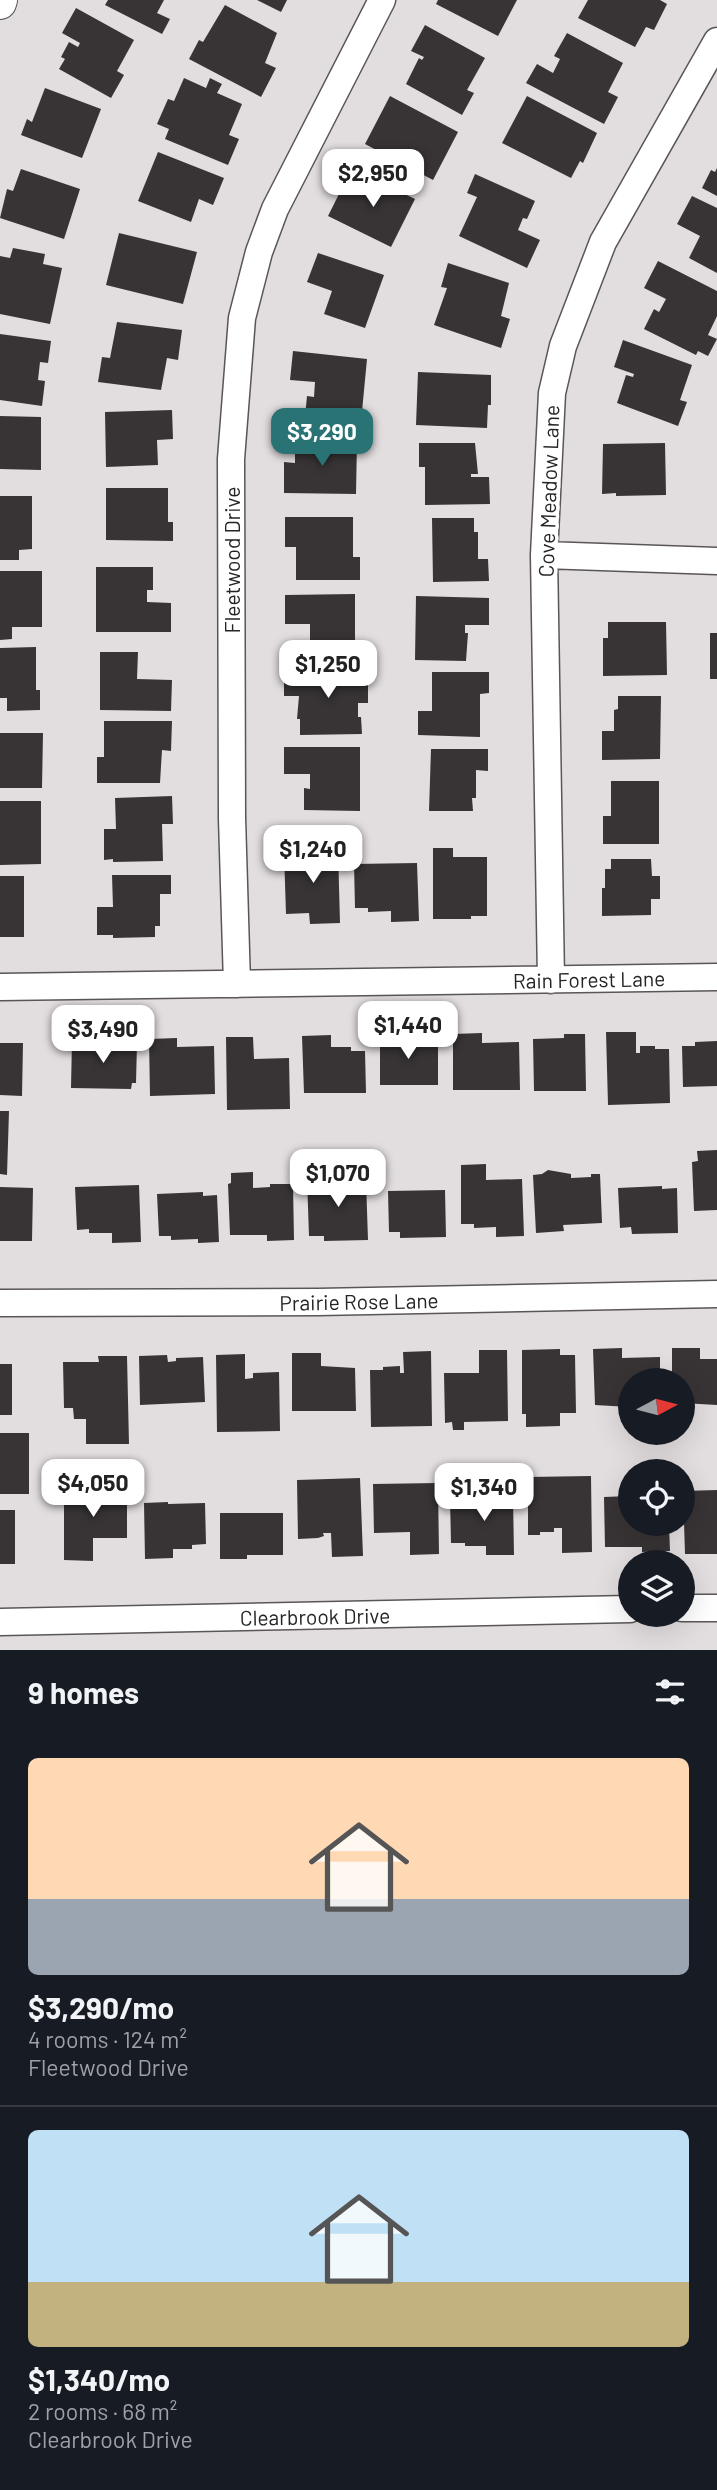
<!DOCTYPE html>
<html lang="en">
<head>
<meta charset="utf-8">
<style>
	body { margin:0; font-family:Barlow,sans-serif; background:#242831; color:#f1f3f6; height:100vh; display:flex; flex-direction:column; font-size:26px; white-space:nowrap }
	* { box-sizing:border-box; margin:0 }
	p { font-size:23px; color:#9ea1a6 }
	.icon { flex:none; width:38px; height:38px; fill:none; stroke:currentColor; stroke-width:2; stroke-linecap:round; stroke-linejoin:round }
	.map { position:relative; height:1650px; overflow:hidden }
	.panel { display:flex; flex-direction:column; background:#171b24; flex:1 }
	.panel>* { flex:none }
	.needle { width:46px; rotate:83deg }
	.tools { position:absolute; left:618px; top:1368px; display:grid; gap:14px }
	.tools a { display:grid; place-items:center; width:77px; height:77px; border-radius:50%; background:#171b24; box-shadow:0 7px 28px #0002; font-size:35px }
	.price { position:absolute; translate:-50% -60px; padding:0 16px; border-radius:14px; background:#fff; color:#222; font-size:23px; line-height:46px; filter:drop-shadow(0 2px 4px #0008) }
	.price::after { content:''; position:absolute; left:50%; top:42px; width:21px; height:16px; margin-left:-10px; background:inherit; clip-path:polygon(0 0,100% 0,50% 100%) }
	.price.active { background:#297374; color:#fff }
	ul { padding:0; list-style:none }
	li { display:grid; align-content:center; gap:14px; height:371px; padding:0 28px }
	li+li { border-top:2px solid #363941 }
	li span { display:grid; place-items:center; height:217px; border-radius:10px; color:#555 }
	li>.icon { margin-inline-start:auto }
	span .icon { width:126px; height:126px; fill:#fffc; stroke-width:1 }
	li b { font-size:30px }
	h2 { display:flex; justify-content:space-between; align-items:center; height:84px; padding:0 28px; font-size:30px }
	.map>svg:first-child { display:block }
	.building { fill:#383436 }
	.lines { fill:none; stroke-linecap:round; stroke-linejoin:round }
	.minor-casing { stroke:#5a5658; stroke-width:29 }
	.tertiary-casing { stroke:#5a5658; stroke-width:34 }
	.minor { stroke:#fff; stroke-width:26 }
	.tertiary { stroke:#fff; stroke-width:32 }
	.labels { text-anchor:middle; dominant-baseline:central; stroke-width:7; stroke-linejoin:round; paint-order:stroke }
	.street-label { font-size:21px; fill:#262425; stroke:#fff }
</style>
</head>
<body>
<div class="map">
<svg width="717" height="1650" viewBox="0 0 717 1650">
	<rect width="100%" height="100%" fill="#e2dddf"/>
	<path class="building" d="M108 0H164L157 13 170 19 162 34 105 5Z
		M257 0H287L281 12Z
		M438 0H517L498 36 436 4Z
		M588 0H660L667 4 654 30 646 27 635 47 578 18Z
		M225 5 277 33 265 63 276 68 261 97 189 59 199 40 203 42Z
		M76 8 134 40 117 71 124 75 111 98 59 69 65 59 61 57 69 42 78 47 80 43 62 33Z
		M425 25 485 58 467 90 474 93 462 115 406 84 419 58 422 60 424 57 411 51Z
		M567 33 623 63 608 92 618 97 604 124 526 83 537 64 553 73 560 59 554 56Z
		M184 78 206 88 210 78 222 84 217 93 242 104 229 135 239 139 228 165 165 139 169 129 157 124 168 99 174 101Z
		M45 88 101 109 82 158 21 135 27 119 32 122Z
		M390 96 458 132 433 180 365 144Z
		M527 96 597 133 583 163 580 161 571 178 502 143Z
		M158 152 224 178 213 205 199 199 191 222 138 201Z
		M717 168V196L702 188 711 170 715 172Z
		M21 169 80 189 64 239 0 218 7 189 13 191Z
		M359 172 415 199 391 247 328 216 342 188 349 192Z
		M475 174 535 201 527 219 523 218 518 230 540 240 527 268 459 236 477 197 467 193Z
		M692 196 717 208V273L689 258 700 236 677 224Z
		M119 233 197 252 183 304 106 285Z
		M13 248 45 254 43 264 62 268 50 324 0 314V256L10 258Z
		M318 253 384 275 365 328 324 314 332 291 307 282Z
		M658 261 717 291V316L708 335 717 339 708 356 698 351 696 355 644 329 654 309 659 312 666 299 644 288Z
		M448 263 509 283 501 316 510 319 501 348 434 325 447 288 441 287Z
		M117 322 182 330 178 360 167 358 161 390 98 382 102 357 110 358Z
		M0 334 51 341 48 363 40 362 38 380 45 381 42 406 0 400Z
		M623 340 692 365 680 400 687 402 678 426 617 403 626 375 633 377 634 374 614 367Z
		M293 351 367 359 361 422 305 417 307 396 314 397 315 382 290 380Z
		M418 372 491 375V405H488L487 428 416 425Z
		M172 410 173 439 157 440 158 465 106 467 105 412Z
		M0 416 41 417V470L0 469Z
		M295 440 357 441 356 494 284 493V462L295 463Z
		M419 443H475L478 474H471V477H489L490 504 425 505V467H419Z
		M665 443 666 495 616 496V493L602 494 603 444Z
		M106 488H168V522H173V541L106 540Z
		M0 496H32V549L19 550V560H0Z
		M285 517H353V557H360V580H296V547H285Z
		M432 518H474V532H478V559H488L489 581 433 582Z
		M96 567H153V590H147V602L171 603V632H96Z
		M0 571H42V627H12V639L0 640Z
		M355 594V652H310V624H285V595Z
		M416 596 489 598V625H465V633H468L466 661 415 660Z
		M608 622H666L667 675 603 676V638H608Z
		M710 633H717V679H710Z
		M36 647V690H40V710L7 711V698H0V648Z
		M100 652H138L137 679 172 680 171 711 100 710Z
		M368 670V703H358V717H361L362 734 300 735V719H297L299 696H284V671Z
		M432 672H489V693L480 694V737L418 735V711H432Z
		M618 696H661L660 759 602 760V731H614V710L618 709Z
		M104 721H172L171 751 162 750 160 783H97V757H104Z
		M0 733H43L42 788H0Z
		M284 747H360V811L304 810V788L310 789V774H284Z
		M431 749H488V771L476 770V798H472L473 811H429Z
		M611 781H659V844H603V816H611Z
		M172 796 173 824H162L163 861 113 862V859L104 860V829H116L115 798Z
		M0 801H41V864L0 865Z
		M433 848H453V857H487V916H471V919H433Z
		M338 850 340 923 310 924 309 913 286 914 284 852Z
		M611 859H651L652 876H660V899H651V915L602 916V888H605V869H611Z
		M417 863 419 921 391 922V911L368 912V908H355L354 864Z
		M112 875H171V894H160V926H155V937L113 938V935H97V907H113Z
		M0 876H24V937H0Z
		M606 1032H636V1053H640V1046H655V1049H669L670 1103 608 1105Z
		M482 1033V1043L519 1042 520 1090H453V1034Z
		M383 1034 406 1035V1039H425V1043H438V1085H380V1037H382Z
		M564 1034H585L586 1091H534L533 1039 564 1038Z
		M331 1035V1047H351V1051H365L366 1093H304L302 1036Z
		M226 1037H253L254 1059 289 1058 290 1109 227 1110Z
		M177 1038V1047L214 1046 215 1094 150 1096 149 1039Z
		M72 1039H101V1047H110V1042L137 1043 136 1083H132L131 1089 71 1088Z
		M717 1041V1086L683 1087 682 1046H695V1042Z
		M0 1043H23L22 1096 0 1095Z
		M0 1111H9L7 1175 0 1174Z
		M717 1150V1210L694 1211 692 1162 698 1161 697 1151Z
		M486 1164V1180L522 1179 524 1236 496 1237V1227L474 1228V1224H461V1165Z
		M548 1170 571 1174V1178L591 1177V1174H600L602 1223 563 1225 564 1231 536 1233 533 1175 542 1174Z
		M253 1172V1188L270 1187V1184H293L294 1240 267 1241V1235H230L228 1184 231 1183V1173Z
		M307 1178H346V1181H366L368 1240 324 1241V1236H309Z
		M139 1185 141 1242 112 1243V1233H89V1229L77 1230 75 1187Z
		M662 1186V1189L677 1188 678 1233 632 1234 631 1227 620 1228 618 1188Z
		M0 1187 33 1188 32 1241H0Z
		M445 1190 446 1237 400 1238V1232H389L388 1191Z
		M203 1192V1196L217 1195 219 1242 198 1243V1239L171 1240V1236H159L157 1194Z
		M622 1348V1358L660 1357V1381H630V1407L595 1405 593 1349Z
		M672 1348H700V1359H717V1405L682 1403V1381H672Z
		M560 1349V1355H575L576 1413H560V1426L526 1427V1414H522V1350Z
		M479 1350H507L508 1421 464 1422V1430H453L452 1422 445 1423 444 1373H479Z
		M431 1351 432 1426 371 1427 370 1370H383V1367L400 1366V1373H404L403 1352Z
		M292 1353H321V1366L355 1368 356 1411H292Z
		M245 1354V1379L253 1378V1373L279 1372 280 1431 217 1432 216 1355Z
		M167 1355 168 1362 176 1361V1358L203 1357 205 1402 140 1405 139 1356Z
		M98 1356H127L129 1444H86V1419H74L73 1408H64L63 1362H99Z
		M0 1364H12V1415H0Z
		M0 1433H29V1494H0Z
		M591 1476 592 1552 562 1553V1528H554V1532H540V1535H528V1477Z
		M360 1478 363 1556 332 1557 331 1533H323L324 1536 318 1538 298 1539 297 1480Z
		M438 1483 439 1554 410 1555V1532L374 1533 373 1484Z
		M64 1488H127V1538H93V1561L64 1560Z
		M717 1490V1554H685L683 1491Z
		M513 1496 514 1555H486V1546H465V1543H451L450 1498Z
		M630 1496V1524H669L670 1551 642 1552V1547H605L604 1497Z
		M168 1502V1504L205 1503 206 1544 192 1545V1549H173V1558L145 1559 144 1503Z
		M0 1510H15V1564H0Z
		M220 1513H283V1555H247V1559H220Z"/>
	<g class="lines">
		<defs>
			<path id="minor" d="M544 555 717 561
				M551 980 544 555 552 393 563 346 603 242 717 41
				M237 984 232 818 231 459 242 318 259 252 275 209 382 0
				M0 987 717 977
				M0 1303 318 1302 717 1294
				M682 1608H717
				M0 1622 630 1609"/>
			<path id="tertiary" d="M0 3 1 0"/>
		</defs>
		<use href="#minor" class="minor-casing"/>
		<use href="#tertiary" class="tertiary-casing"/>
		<use href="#minor" class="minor"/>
		<use href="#tertiary" class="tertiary"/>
	</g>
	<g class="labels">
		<g class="street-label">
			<text transform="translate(548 491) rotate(-88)">Cove Meadow Lane</text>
			<text transform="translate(231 560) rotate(-90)">Fleetwood Drive</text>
			<text transform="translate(589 979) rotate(-1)">Rain Forest Lane</text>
			<text transform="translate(359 1301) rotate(-1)">Prairie Rose Lane</text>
			<text transform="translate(315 1616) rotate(-1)">Clearbrook Drive</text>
		</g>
	</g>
</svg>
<div class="tools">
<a><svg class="needle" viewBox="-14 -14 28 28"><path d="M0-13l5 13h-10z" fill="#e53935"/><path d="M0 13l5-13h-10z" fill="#9ea1a6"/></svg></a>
<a><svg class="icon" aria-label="locate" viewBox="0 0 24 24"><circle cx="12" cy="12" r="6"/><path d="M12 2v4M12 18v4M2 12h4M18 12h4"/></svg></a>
<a><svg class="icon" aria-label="layers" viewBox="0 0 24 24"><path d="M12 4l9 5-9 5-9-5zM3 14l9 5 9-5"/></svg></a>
</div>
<b class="price" style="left:373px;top:209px">$2,950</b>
<b class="price active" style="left:322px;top:468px">$3,290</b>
<b class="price" style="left:328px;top:700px">$1,250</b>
<b class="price" style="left:313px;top:885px">$1,240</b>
<b class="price" style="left:408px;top:1061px">$1,440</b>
<b class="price" style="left:103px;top:1065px">$3,490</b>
<b class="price" style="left:338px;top:1209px">$1,070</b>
<b class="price" style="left:93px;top:1519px">$4,050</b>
<b class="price" style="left:484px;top:1523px">$1,340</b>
</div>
<section class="panel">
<h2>9 homes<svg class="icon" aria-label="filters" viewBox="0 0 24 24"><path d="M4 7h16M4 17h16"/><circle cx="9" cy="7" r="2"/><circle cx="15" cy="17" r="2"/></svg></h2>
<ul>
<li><span style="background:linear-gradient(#ffd9b3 65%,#9aa5b1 0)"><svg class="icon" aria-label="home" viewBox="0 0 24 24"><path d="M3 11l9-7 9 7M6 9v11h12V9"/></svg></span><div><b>$3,290/mo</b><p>4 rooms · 124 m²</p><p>Fleetwood Drive</p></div></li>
<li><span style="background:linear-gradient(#bfe0f5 70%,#c2b280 0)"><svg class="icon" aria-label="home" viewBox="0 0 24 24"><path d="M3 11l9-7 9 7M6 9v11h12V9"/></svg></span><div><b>$1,340/mo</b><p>2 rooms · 68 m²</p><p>Clearbrook Drive</p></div></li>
</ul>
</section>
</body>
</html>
